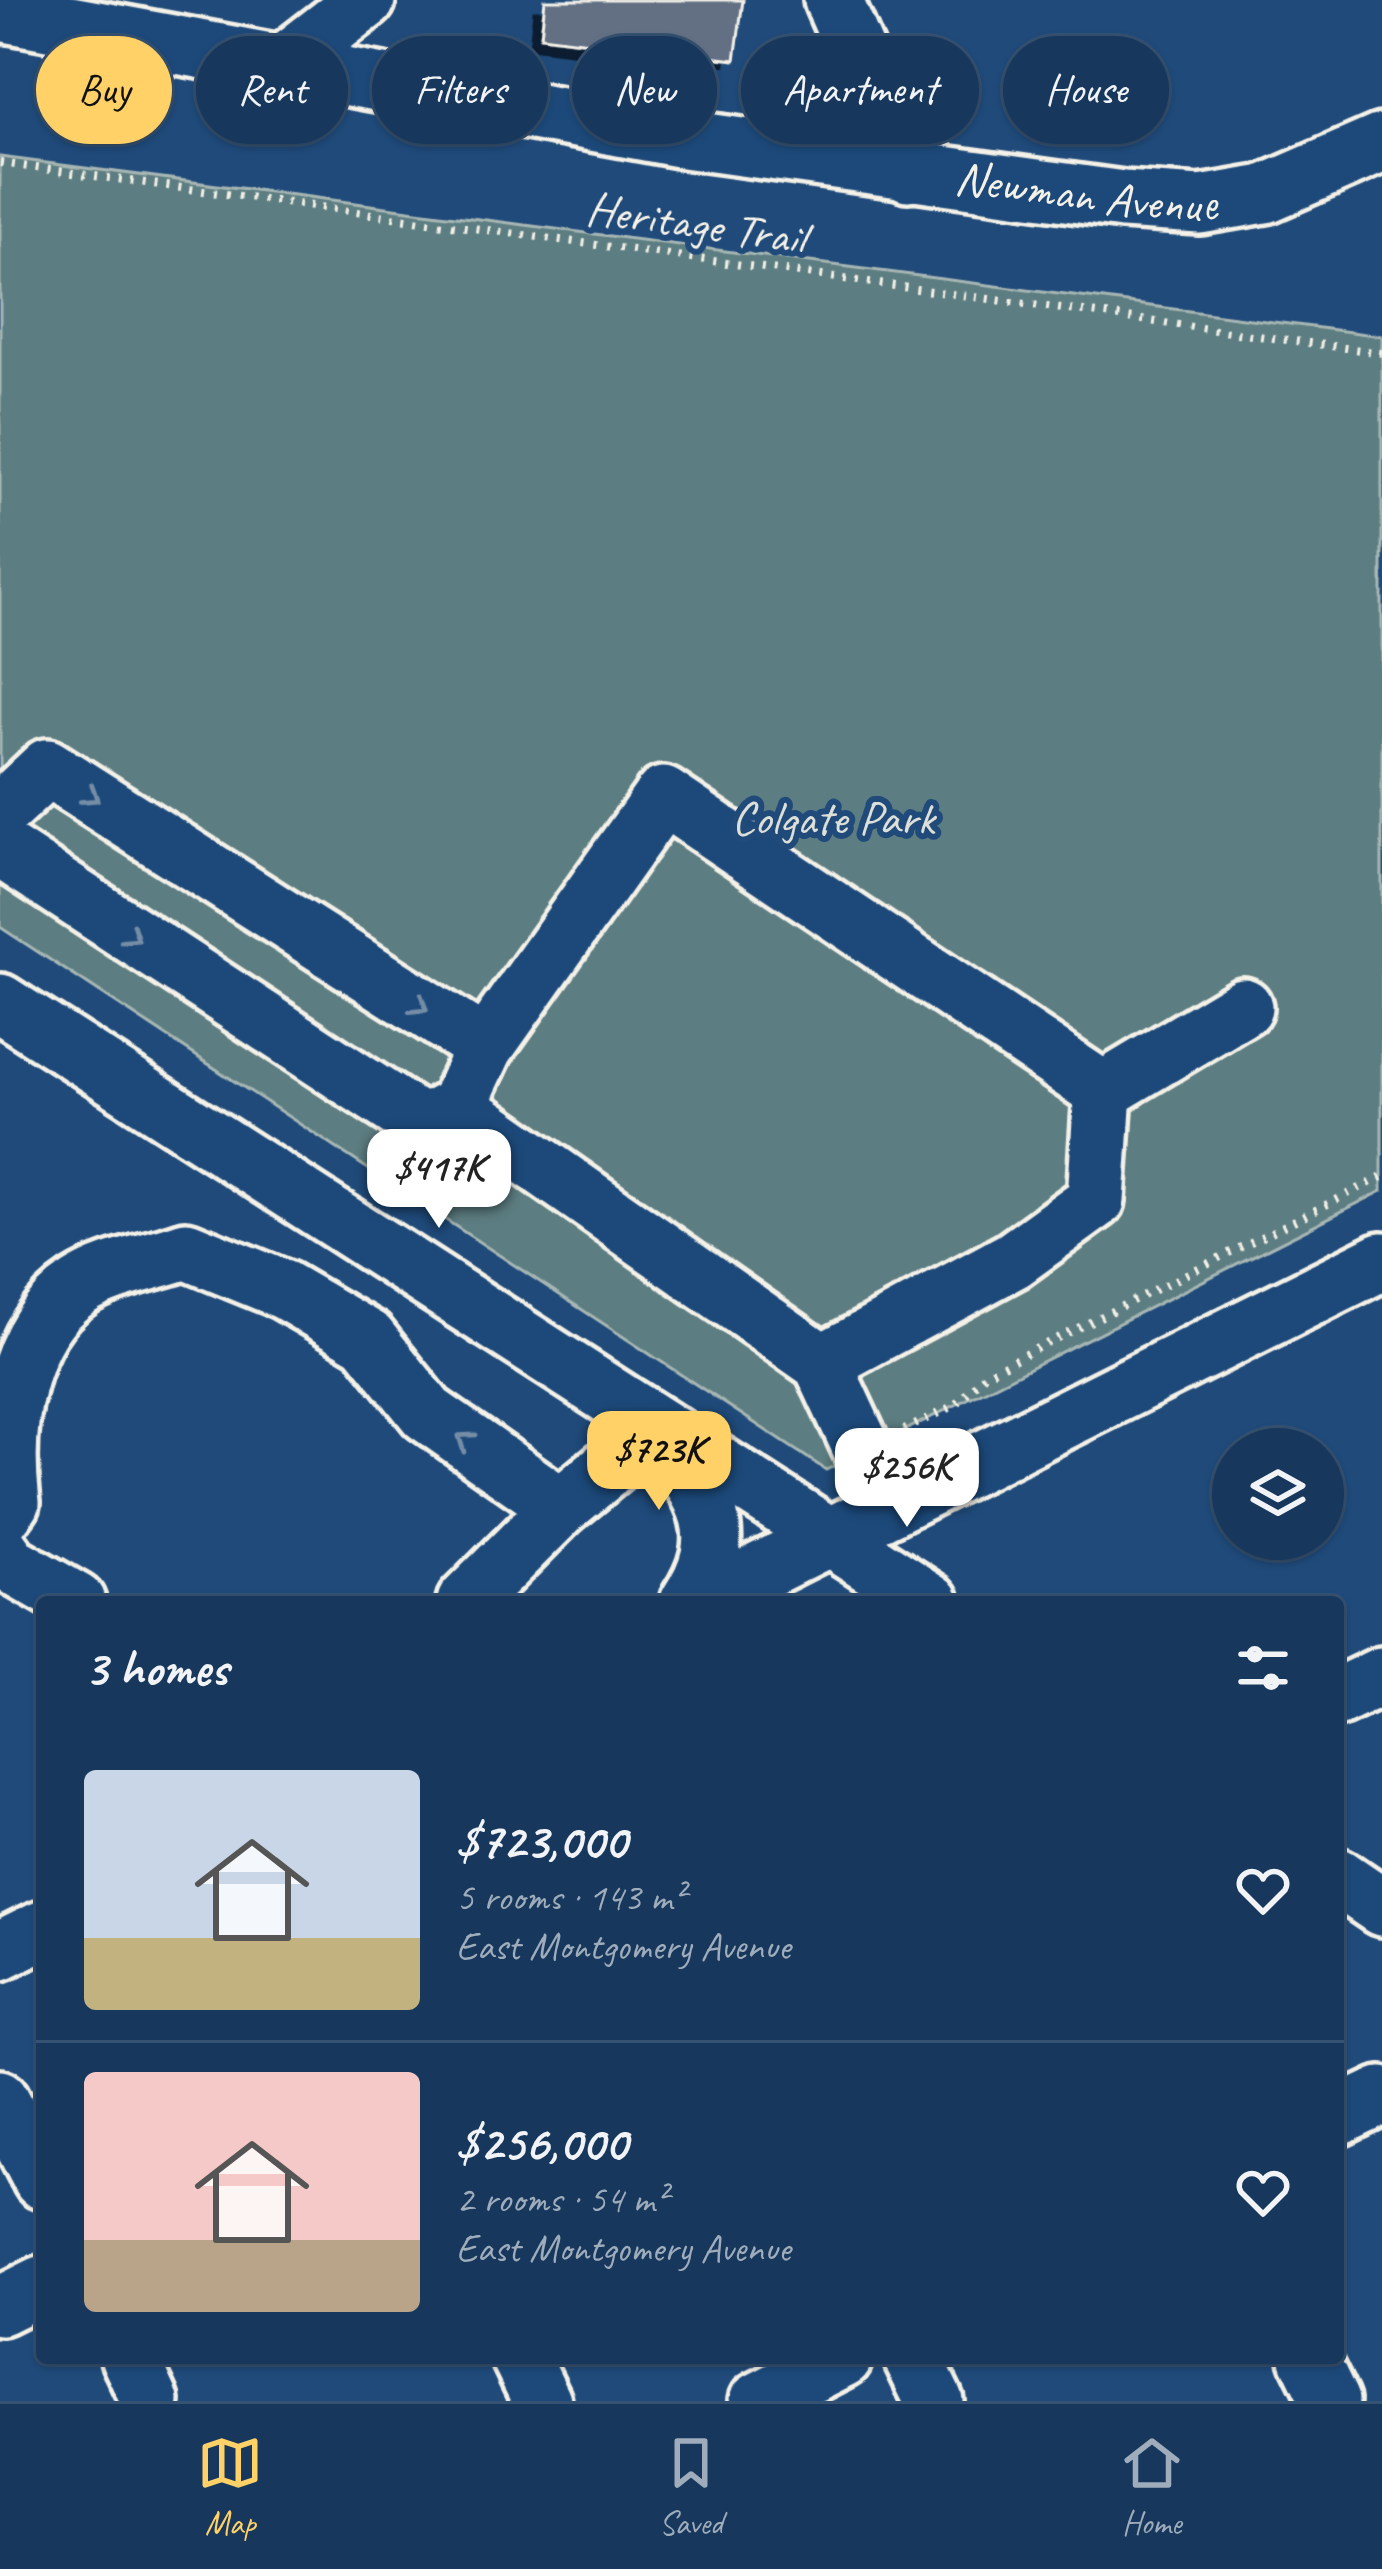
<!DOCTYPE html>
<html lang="en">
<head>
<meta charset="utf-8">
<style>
	body { margin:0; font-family:Caveat,sans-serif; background:#244365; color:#f1f3f6; height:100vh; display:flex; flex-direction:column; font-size:45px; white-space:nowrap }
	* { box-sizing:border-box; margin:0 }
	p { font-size:39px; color:#9eacbb }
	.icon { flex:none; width:66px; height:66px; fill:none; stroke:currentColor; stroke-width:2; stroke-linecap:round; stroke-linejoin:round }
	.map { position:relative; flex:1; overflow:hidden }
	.drawer { position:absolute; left:36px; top:1596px; width:1308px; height:768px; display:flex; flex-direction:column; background:#17385c; border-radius:12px; box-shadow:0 3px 9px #0004,0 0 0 3px #365272 }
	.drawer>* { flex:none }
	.banner { position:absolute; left:36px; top:36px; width:1311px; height:108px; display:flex; gap:24px }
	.controls { position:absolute; left:1212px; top:1428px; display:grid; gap:24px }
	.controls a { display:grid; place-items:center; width:132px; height:132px; border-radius:50%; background:#17385c; box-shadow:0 3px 9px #0004,0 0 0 3px #365272; font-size:60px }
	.price { position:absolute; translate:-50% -102px; padding:0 27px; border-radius:24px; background:#fff; color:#222; font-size:39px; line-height:78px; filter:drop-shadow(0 3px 6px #0008) }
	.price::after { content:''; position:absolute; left:50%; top:72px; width:36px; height:27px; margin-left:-18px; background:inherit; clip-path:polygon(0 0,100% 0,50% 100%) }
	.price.current { background:#ffd166; color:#111 }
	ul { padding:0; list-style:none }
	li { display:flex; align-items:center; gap:36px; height:300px; padding:0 48px }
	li+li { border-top:3px solid #365272 }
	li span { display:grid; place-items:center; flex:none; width:336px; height:240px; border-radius:12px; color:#555 }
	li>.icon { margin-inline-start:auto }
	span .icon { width:144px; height:144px; fill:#fffc; stroke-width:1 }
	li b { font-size:51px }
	h2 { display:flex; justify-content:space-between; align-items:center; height:144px; padding:0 48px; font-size:51px }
	.chip { padding:0 42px; border-radius:54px; background:#17385c; box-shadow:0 3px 9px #0004,0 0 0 3px #365272; font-size:42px; line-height:108px }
	.chip.current { background:#ffd166; color:#111 }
	.dock { display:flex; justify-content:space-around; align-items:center; height:168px; border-top:3px solid #365272; background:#17385c; font-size:33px; color:#9eacbb }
	.dock a { display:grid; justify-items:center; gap:6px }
	.dock .current { color:#ffd166 }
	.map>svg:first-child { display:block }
	.green { fill:#5c7d81; stroke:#a8b7b4; stroke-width:3 }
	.building { fill:#647084; stroke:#f4f1e8; stroke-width:3; filter:url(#shadow) }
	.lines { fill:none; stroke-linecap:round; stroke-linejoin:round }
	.minor-casing { stroke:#f4f1e8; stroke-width:66 }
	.path { stroke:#f4f1e8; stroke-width:8; stroke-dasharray:3 9; stroke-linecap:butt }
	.minor { stroke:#1f4a7a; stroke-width:57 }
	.oneway { stroke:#748da6 }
	.labels { text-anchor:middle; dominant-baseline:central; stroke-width:12; stroke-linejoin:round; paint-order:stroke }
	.street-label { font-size:48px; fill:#f4f1e8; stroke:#1f4a7a }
	.park-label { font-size:48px; fill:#dde0d9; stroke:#1f4a7a }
</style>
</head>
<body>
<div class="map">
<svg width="1382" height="2401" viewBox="0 0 1382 2401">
	<defs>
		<filter id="shadow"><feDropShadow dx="-11" dy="11" stdDeviation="0" flood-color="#0009"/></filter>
	</defs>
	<rect width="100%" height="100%" fill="#1f4a7a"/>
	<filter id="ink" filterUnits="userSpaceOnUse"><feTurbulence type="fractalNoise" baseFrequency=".00833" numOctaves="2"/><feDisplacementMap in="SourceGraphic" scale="24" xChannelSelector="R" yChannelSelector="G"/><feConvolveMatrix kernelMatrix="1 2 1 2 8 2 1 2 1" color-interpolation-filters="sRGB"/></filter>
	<g filter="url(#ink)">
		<path class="green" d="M0 157 1382 336V1191L826 1470 0 927Z"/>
		<path class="building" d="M545 0H743L735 60 541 36Z"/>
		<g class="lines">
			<defs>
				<g id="minor">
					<path d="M833 0 908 172"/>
					<path id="s1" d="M0 12 684 139 1123 200 1200 205 1265 194 1382 143"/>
					<path d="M286 62 366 0"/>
					<path d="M0 812 47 768 485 1047"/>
					<path d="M0 848 423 1125 457 1107 485 1047 663 796 1103 1091 1096 1200 1013 1260 822 1363"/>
					<path d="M0 1003 931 1602"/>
					<path d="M1103 1091 1243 1007"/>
					<path d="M457 1107 822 1363 889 1507"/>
					<path d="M0 1517 11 1502C2 1431 13 1331 79 1288 108 1269 153 1262 186 1250L284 1290 368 1339 427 1413 561 1507"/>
					<path d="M0 1550 10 1564 76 1602"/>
					<path d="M466 1602 561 1507 656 1429C701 1491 737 1529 689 1602"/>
					<path d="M699 1602 1382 1261"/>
					<path d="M1338 1697 1382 1676"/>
					<path d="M1338 1877 1382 1907"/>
					<path d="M0 1951 42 1930"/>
					<path d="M0 2099 42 2180"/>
					<path d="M1338 2117 1382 2096"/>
					<path d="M0 2306 42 2285"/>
					<path d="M130 2358 150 2401"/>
					<path d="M521 2358 542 2401"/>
					<path d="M913 2358 934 2401"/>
					<path d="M1309 2358 1330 2401"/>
					<path d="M759 2401 843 2358"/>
				</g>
			</defs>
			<use href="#minor" class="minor-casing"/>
			<path class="path" d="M0 163 1382 353
				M904 1430 956 1405 985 1374 1382 1177"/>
			<use href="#minor" class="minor"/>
		</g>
		<defs><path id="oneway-chevron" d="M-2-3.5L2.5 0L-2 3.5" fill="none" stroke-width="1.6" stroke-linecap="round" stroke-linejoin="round" transform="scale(3)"/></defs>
		<g class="oneway">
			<use href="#oneway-chevron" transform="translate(91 796) rotate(33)"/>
			<use href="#oneway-chevron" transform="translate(132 936) rotate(34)"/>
			<use href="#oneway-chevron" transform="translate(420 1006) rotate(33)"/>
			<use href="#oneway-chevron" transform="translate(465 1440) rotate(-145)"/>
		</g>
	</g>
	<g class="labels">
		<g class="street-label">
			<text stroke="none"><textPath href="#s1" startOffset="1101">Newman Avenue</textPath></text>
			<text transform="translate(696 223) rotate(8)">Heritage Trail</text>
		</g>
		<g class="park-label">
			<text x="833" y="818">Colgate Park</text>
		</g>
	</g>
</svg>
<div class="controls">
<a><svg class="icon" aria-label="layers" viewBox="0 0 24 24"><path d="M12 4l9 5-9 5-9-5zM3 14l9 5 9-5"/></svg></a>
</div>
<b class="price" style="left:439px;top:1231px">$417K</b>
<b class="price current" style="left:659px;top:1513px">$723K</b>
<b class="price" style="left:907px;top:1530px">$256K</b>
<div class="banner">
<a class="chip current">Buy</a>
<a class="chip">Rent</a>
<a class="chip">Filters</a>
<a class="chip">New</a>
<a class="chip">Apartment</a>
<a class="chip">House</a>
</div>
<section class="drawer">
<h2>3 homes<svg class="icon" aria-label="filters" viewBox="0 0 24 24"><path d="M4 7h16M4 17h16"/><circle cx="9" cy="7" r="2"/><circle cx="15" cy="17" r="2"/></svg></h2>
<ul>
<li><span style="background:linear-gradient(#c9d6e8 70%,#c2b280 0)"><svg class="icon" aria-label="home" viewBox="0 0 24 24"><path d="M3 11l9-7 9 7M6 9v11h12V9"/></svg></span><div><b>$723,000</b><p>5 rooms · 143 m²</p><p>East Montgomery Avenue</p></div><svg class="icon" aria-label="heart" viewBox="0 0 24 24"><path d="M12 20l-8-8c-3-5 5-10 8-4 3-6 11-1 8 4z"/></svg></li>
<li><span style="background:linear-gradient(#f6c9c9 70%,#b9a48a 0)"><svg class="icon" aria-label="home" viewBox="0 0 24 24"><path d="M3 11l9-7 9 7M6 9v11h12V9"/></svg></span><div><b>$256,000</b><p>2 rooms · 54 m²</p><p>East Montgomery Avenue</p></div><svg class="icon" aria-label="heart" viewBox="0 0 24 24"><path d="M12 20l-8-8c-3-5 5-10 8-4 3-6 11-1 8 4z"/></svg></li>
</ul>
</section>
</div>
<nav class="dock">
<a class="current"><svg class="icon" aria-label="map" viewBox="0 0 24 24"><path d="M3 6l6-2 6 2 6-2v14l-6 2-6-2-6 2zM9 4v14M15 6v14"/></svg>Map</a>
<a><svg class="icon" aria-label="saved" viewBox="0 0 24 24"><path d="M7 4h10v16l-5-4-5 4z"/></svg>Saved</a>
<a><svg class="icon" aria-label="home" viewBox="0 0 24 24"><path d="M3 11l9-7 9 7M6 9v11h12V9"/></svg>Home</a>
</nav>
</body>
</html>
